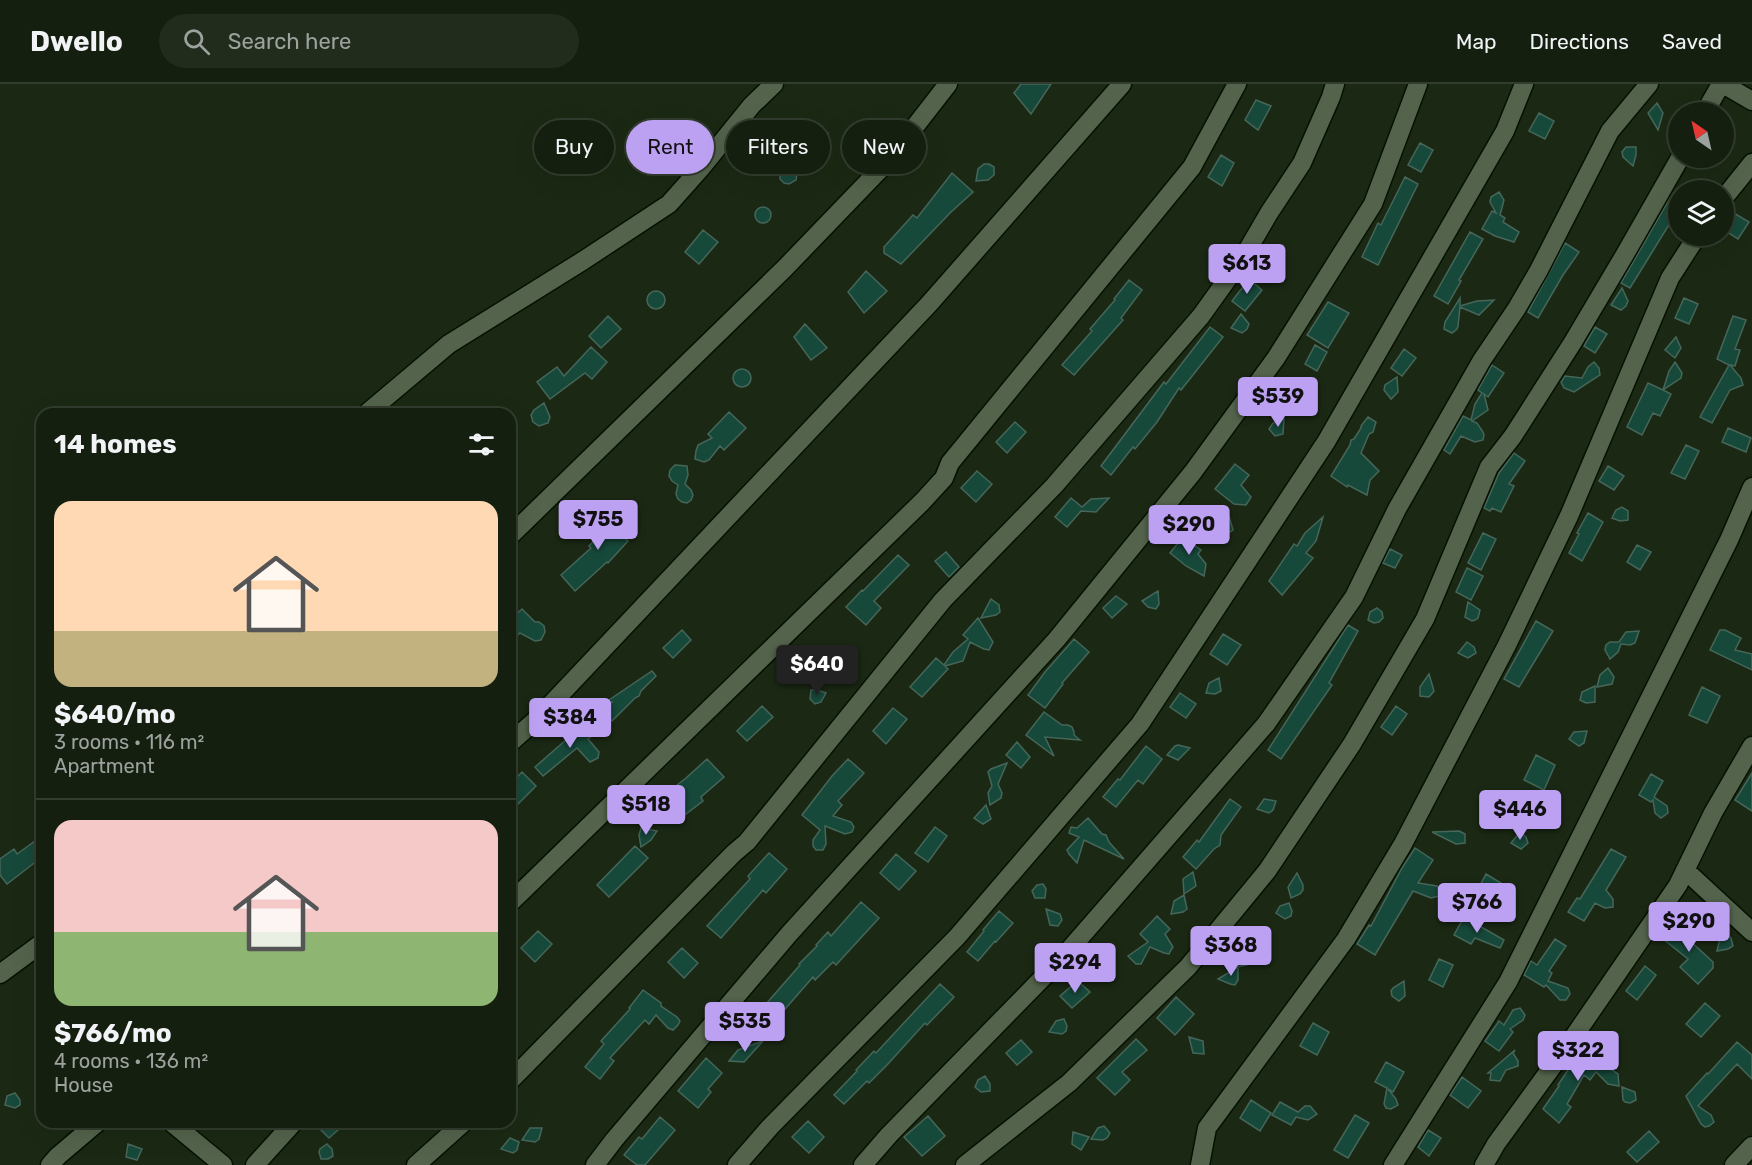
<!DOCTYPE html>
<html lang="en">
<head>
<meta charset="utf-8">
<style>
	body { margin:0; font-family:Rubik,sans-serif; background:#212c1d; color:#f1f3f6; height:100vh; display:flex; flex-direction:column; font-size:22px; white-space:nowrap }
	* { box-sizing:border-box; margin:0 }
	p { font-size:20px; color:#9da29e }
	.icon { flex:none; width:33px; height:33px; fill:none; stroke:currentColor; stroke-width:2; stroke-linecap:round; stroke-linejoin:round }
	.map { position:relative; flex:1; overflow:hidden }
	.panel { position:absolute; left:36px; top:324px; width:480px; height:720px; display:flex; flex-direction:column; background:#141f0f; border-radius:18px; box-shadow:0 6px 24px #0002,0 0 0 2px #333d2f }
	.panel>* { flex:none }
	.top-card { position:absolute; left:534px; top:36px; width:570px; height:54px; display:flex; gap:12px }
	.needle { width:39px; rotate:326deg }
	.fabs { position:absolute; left:1668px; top:18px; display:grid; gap:12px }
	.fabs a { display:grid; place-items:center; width:66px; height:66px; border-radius:50%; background:#141f0f; box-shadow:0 6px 24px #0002,0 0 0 2px #333d2f; font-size:30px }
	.price { position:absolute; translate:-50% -51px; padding:0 14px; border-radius:6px; background:#bca0f2; color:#111; font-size:20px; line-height:39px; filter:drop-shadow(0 2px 3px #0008) }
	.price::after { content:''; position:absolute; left:50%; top:36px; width:18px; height:14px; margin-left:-9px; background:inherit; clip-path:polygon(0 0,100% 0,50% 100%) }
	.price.on { background:#222; color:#fff }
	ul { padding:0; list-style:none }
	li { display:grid; align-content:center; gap:12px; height:318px; padding:0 18px }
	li+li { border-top:2px solid #333d2f }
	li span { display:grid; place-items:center; height:186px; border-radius:18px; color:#555 }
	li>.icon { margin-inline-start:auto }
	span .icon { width:108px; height:108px; fill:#fffc; stroke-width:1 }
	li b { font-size:26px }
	h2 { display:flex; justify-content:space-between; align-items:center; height:72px; padding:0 18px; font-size:26px }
	.pill { padding:0 21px; border-radius:27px; background:#141f0f; box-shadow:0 6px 24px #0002,0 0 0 2px #333d2f; font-size:21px; line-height:54px }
	.pill.on { background:#bca0f2; color:#111 }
	header { display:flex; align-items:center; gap:36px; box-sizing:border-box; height:84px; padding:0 30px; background:#141f0f; border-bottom:2px solid #333d2f }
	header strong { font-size:28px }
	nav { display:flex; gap:33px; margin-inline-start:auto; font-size:21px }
	.search { width:420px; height:54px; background:#212c1d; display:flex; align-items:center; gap:15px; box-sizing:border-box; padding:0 21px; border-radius:33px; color:#9da29e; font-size:22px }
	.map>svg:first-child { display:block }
	.building { fill:#17493a; stroke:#46665a; stroke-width:1.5 }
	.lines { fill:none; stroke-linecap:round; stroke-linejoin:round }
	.minor-casing { stroke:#061101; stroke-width:21 }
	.minor { stroke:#54644c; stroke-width:18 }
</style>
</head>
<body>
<header>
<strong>Dwello</strong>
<div class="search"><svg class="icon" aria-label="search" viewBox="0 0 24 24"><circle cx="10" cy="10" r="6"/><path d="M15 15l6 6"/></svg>Search here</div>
<nav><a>Map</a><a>Directions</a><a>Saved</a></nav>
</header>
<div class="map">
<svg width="1752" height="1081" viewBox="0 0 1752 1081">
	<rect width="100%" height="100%" fill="#1b2914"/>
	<path class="building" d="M1021 0H1051L1031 30 1014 9Z
		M1256 16 1271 22 1258 46 1245 36Z
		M1657 19 1663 29 1658 46 1648 29Z
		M1539 29 1554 37 1545 55 1529 47Z
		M821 46 828 49 829 55 827 61 822 63 809 64 804 72 794 81 797 90 796 96 789 100 784 99 780 95V89L783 85 792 80 788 66 789 60 798 56 808 58 815 47Z
		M1420 59 1433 66 1421 88 1408 81Z
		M1626 63H1636V71L1633 82 1623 73 1622 68Z
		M1221 71 1234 79 1222 102 1208 93Z
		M984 80H989L994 83V91L988 96 976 97 978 85Z
		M952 89 973 108 951 128 901 180 884 169V163L913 131 917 134Z
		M1405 93 1418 100 1378 181 1362 173 1378 139 1381 141Z
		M1499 108 1504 116 1500 131 1505 134 1503 138 1519 148 1514 158 1495 152 1482 145 1492 127 1496 129 1490 118 1491 113Z
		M1670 114 1678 119V129L1671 140 1670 139 1630 204 1621 199Z
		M755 131a8 8 0 1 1 16 0a8 8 0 1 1-16 0Z
		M1732 128 1749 138 1738 155 1724 146V142Z
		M703 146 718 158 699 180 685 168Z
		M1470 148 1483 155 1459 196 1461 197 1448 220 1434 212Z
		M1565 159 1579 168 1563 191 1538 234 1528 228Z
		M866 187 887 207 864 229 848 208Z
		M1249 195 1262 206 1245 227 1232 217Z
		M1129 196 1142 206 1121 234 1123 236 1074 291 1062 281 1092 247 1090 245 1115 216 1114 215Z
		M1622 204 1628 217 1626 222 1621 226 1611 221Z
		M647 216a9 9 0 1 1 18 0a9 9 0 1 1-18 0Z
		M1460 214V222L1477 217 1494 216 1479 231 1460 223 1458 242 1457 245 1452 249 1444 245 1445 238Z
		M1684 214 1698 220 1689 240 1675 234Z
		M1328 218 1349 229 1328 264 1307 251Z
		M1241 230 1249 240 1247 245 1242 249 1231 244Z
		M608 232 621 245 601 264 589 252Z
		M1733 232 1746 236 1735 265 1740 266 1735 282 1730 281 1741 294 1743 301 1730 306 1712 339 1700 333 1729 281 1717 275Z
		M805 240 827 264 811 276 794 253Z
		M1210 243 1223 253 1181 306 1179 304 1157 338 1135 365 1133 363 1111 391 1101 382 1164 298 1166 300Z
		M1595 243 1607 250 1595 269 1584 262Z
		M1676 253 1681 264 1675 274 1665 266Z
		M1315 261 1327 268 1317 287 1305 280Z
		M591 263 607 278 592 295 585 289 550 315 537 298 557 283 564 292Z
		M1404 265 1416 274 1402 292 1391 284Z
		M1594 278 1599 284 1600 291 1574 308 1564 304 1561 298 1565 292 1582 294 1588 283Z
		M1675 278 1682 289 1681 294 1663 306 1671 310 1660 332 1653 329 1642 351 1627 343 1648 299 1663 306 1669 287Z
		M1492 281 1504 289 1488 313 1484 310 1488 326 1472 337 1477 339 1483 348 1484 351 1483 356 1475 358 1461 352 1450 370 1444 366 1463 332 1471 336 1475 320 1482 309 1478 306Z
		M733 294a9 9 0 1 1 18 0a9 9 0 1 1-18 0Z
		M1397 293 1398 308 1391 315 1384 306 1385 301Z
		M1285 298 1306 311 1294 328 1274 315Z
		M544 319 550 333 548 339 539 342 533 338 531 331 534 326Z
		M729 328 746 344 724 366 720 362 709 376 704 378 695 375 696 367 698 361 712 354 708 350Z
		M1368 333 1376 338 1373 348 1369 350 1361 369 1379 387 1370 396 1367 411 1348 401 1347 403 1331 392 1350 361 1351 356 1354 355 1361 344V342Z
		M1284 335 1283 350 1275 352 1269 345 1273 339Z
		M1015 338 1026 348 1007 369 996 358Z
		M1728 344 1751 354 1746 368 1722 358Z
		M1686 361 1699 367 1685 395 1671 389Z
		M1514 369 1525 377 1509 400 1514 402 1501 428 1492 424 1490 427 1484 424 1499 389Z
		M1235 380 1249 391 1241 401 1251 413 1246 421 1234 420 1215 405Z
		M675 381 687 382 688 391 685 400 691 406 693 411 691 416 687 419 682 418 678 415 676 410 678 401 672 397 669 392 670 386Z
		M1608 382 1624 392 1614 406 1599 397Z
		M977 387 992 400 976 418 961 404Z
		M1071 414 1082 423 1091 415 1109 414 1096 428 1081 427 1067 443 1055 433Z
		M616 423 622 425 626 430 625 436 618 448 628 457 608 479 607 478 575 507 561 491 591 464 589 462 609 440 607 434 608 428Z
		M1622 423 1628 427V436L1620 437 1612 434 1616 426Z
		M1588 429 1603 438 1582 477 1569 469 1579 450 1577 449Z
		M1229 432 1233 446 1226 451 1216 447Z
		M1323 433 1316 457 1306 469 1313 474 1282 511 1269 497 1294 460 1297 462 1305 449Z
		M1483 449 1496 455 1481 486 1468 479Z
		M1183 453 1201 466 1198 470 1206 480 1204 492 1186 482 1170 469Z
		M1637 461 1651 468 1640 486 1627 478Z
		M1390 465 1402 471 1395 484 1383 479Z
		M946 468 959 483 949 493 935 477Z
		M898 471 909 481 874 517 881 524 866 541 846 523 862 506 863 507Z
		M1467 484 1483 492 1471 516 1456 508Z
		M1158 507 1159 520 1156 525 1148 523 1142 517Z
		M1116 512 1127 520 1112 534 1103 524Z
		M991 515 999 521 1000 528 996 531 981 534Z
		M1468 518 1480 526 1478 534 1475 536 1472 537 1465 533Z
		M1377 524 1382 528 1383 534 1379 538 1374 539 1368 536 1370 528Z
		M522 525 535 538H539L544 542 545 548 541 556 535 557 520 549 510 558V536Z
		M978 534 993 558 989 566 984 565 970 558 963 577 945 582 948 585 922 613 910 603 936 574 944 581 953 568 968 555 963 551Z
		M1536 537 1553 547 1519 603 1504 595Z
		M1348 541 1358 547 1329 599 1332 601 1281 675 1268 666Z
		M682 546 691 556 673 574 663 564Z
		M1720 546H1725L1741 554 1735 566 1752 570V586L1710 566Z
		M1639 547 1635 559 1630 561 1621 560 1618 568 1610 575 1605 566 1606 561 1610 558H1619L1626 548Z
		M1223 550 1241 561 1227 581 1210 570Z
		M1074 555 1089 568 1062 599 1063 600 1045 624 1028 611 1045 588Z
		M1467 558 1474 563 1476 569 1468 574 1458 569Z
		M1608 584 1614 593 1612 600 1597 603 1600 591Z
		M652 587 656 592 641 607 639 612 635 614 612 637 603 628 612 618 603 620Z
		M1429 590 1434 607 1429 613 1420 612V603Z
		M1219 594 1221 607 1215 610 1206 609 1209 599Z
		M1595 602V618L1586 619 1580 616 1582 608Z
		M1702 603 1720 612 1707 639 1689 631Z
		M811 606H817L826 609 821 618 815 620 810 615Z
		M1180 609 1196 620 1186 634 1170 623Z
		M762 622 773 633 747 657 737 647Z
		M1396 622 1407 630 1392 651 1381 643Z
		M893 624 907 635 886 660 873 647Z
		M1044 628 1062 641H1068L1072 643 1074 648V651L1080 656 1045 653 1054 672 1026 651Z
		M580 638 592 652 588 655 599 668 598 674 590 678 577 664 543 692 535 683 567 655 564 651Z
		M1587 647 1584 659 1579 662 1569 655 1574 648Z
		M1017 658 1030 673 1021 684 1006 671Z
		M1178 661 1190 664 1178 676 1167 671 1175 662Z
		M1146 662 1162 675 1143 700 1138 696 1116 723 1103 713 1118 695 1120 696Z
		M1536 671 1555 681 1544 706 1524 696Z
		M707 675 724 693 701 713 703 717 674 739 657 717 686 694Z
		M848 675 864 689 838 717 842 721 833 732 851 738 854 743 852 748 845 750 825 742 826 760 823 766H816L813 762V756L820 746 802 731 832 692Z
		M1007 679 998 700 1002 709 1001 714 990 721 988 709 992 702 988 688 991 685Z
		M522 688 536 702 510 728V700Z
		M1752 689V727L1735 716Z
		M1651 690 1663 697 1654 713 1667 722 1668 729 1661 734 1655 729 1653 716 1651 718 1639 711Z
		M1230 715 1241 723 1221 751 1220 761 1214 765 1196 785 1183 773 1197 756 1199 758Z
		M1264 715 1276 717 1273 726 1269 729 1257 725Z
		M986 721 991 735 983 740 974 734Z
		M1088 734 1102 750 1106 751 1109 758 1124 775 1084 756 1077 779 1069 770 1067 766 1079 753 1069 749 1071 743 1077 744Z
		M935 743 947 752 928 778 915 769Z
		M641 744 657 747 651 756 641 763 639 751Z
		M1459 747 1465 750V759L1456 760 1432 748Z
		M1520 748 1526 753 1528 759 1521 765 1511 759Z
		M42 752V773L7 800 0 791V775L14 765 17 770Z
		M635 762 648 774 609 813 597 801Z
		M1415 764 1433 776 1418 799 1437 802 1441 807 1439 812 1431 814 1413 807 1375 871 1357 860 1369 841 1371 842 1402 784Z
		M1611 765 1626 773 1606 806 1613 815V823L1605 824 1595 819 1584 837 1568 828 1577 814 1580 815Z
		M769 769 787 785 766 809 763 806 721 854 707 842 750 795 748 792Z
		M896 770 916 787 899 806 880 789Z
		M1193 788 1196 802 1184 810 1183 795Z
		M1297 789 1303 801V806L1300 810 1291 814 1288 803Z
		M1486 790 1501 799 1494 811 1505 819 1506 822 1502 829 1493 831 1491 817 1476 809Z
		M1043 800 1046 805 1045 814H1035L1032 807 1037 801Z
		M1184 811 1187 825 1183 828 1171 830 1174 817Z
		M861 818 879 834 836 881 833 878 815 896 813 893 779 932 766 920 800 881 799 880 817 862 816 861 828 848 831 852Z
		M1289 819 1292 827 1291 832 1285 835 1276 829 1280 822Z
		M1046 825 1060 830 1062 836 1058 842 1050 841Z
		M999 827 1013 839 996 858 995 857 978 877 967 868 984 847 983 846Z
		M1157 832 1170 845 1165 850 1173 863 1171 866 1169 870 1164 869 1150 863 1141 880H1136L1128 872 1148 858 1140 850Z
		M1464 833 1504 856 1500 864 1475 854 1471 860 1454 851Z
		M1679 836 1693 847 1687 854 1713 878V884L1698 900 1680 883 1688 875 1663 855Z
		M538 847 552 860 535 878 521 864Z
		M1726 850 1731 854 1733 862 1728 865 1717 867 1720 854Z
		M1555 855 1566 862 1549 887 1552 889 1548 897 1568 904 1570 910 1566 916H1560L1546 901 1544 903 1524 891 1531 877 1537 881Z
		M682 864 698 879 684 894 668 878Z
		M1247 867 1252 870 1254 875 1250 880 1238 883 1240 871Z
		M1439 875 1453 881 1443 903 1429 896Z
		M1645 882 1656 891 1637 916 1626 907Z
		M1238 883V896L1235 901 1230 900 1218 895Z
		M1404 897 1405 912 1399 917 1392 912 1391 907 1393 904Z
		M1075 899H1080L1090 908 1072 924 1060 912Z
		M940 900 954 913 927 941 925 939 887 981 869 999 867 997 844 1020 834 1011 857 987 856 986 874 967 876 969Z
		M643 906 661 919V922L677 933 680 937 678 941 673 946 668 944 656 931 649 940 645 936 610 974 614 977 600 995 585 983 604 960 601 957 630 925 629 924Z
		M1176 913 1194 930 1175 951 1157 934Z
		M1705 919 1720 932 1701 953 1686 940Z
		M1520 924 1525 931 1523 936 1510 945 1513 948 1499 967 1485 957 1499 937 1504 941 1513 926Z
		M1064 935 1067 942 1066 947 1062 950 1049 948 1056 937Z
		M1313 939 1329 948 1317 971 1300 962Z
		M1189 953 1203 957 1204 970 1193 969Z
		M1136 955 1147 966 1122 988 1130 996 1115 1011 1097 994Z
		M1021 956 1032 968 1017 981 1006 969Z
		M763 957 744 978 729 977 738 966Z
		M1737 958 1752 971V995L1737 980 1698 1022 1711 1031 1714 1038 1709 1042 1705 1043 1701 1040 1686 1012 1707 989 1708 990Z
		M1585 963 1604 978 1603 980 1618 990 1619 1002 1608 1000 1596 988 1590 996 1584 991 1567 1020 1571 1023 1559 1039 1543 1025 1559 1002 1558 1001 1572 980Z
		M1515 966 1513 969 1518 977V982L1506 986 1500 997 1490 996 1491 989H1488Z
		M706 974 722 989 708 1005 711 1008 698 1024 678 1007Z
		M1386 978 1404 988 1393 1008 1388 1005 1396 1015 1398 1021 1391 1025 1386 1024 1384 1020 1387 1004 1375 998Z
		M985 992 990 1000V1007L981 1008 975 1003 978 996Z
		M1462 993 1481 1007 1468 1024 1450 1011Z
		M1622 1003 1635 1008 1636 1016 1630 1019 1625 1018 1623 1016Z
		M15 1009 20 1016V1021L15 1024 5 1021 7 1012Z
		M1251 1016 1271 1029 1260 1047 1240 1034Z
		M1280 1018 1298 1028 1305 1022H1310L1317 1030 1308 1036 1296 1033 1291 1041 1272 1031Z
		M1355 1031 1369 1039 1348 1074 1334 1066Z
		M928 1032 945 1052 922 1072 904 1053Z
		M660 1033 675 1046 645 1081H637L624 1071 639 1053 642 1055Z
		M808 1037 824 1053 809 1069 792 1053Z
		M313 1038H347L329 1054Z
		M1104 1042 1110 1049 1107 1054 1103 1056 1091 1055 1098 1044Z
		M530 1044H542L539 1055 535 1058 522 1056Z
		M1428 1046 1441 1054 1429 1072 1418 1063Z
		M1649 1047 1659 1058 1637 1078 1627 1068Z
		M1073 1048 1089 1053 1081 1066 1072 1060Z
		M510 1054 519 1058 517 1066 513 1069 501 1065Z
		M128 1060 142 1065 137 1076 126 1073Z
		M327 1060 332 1065 333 1072 328 1075H321L319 1068 320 1065Z"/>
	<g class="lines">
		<defs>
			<path id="minor" d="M1723 0 1752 17
				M1705 28 1721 0
				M1724 114 1752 79
				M366 330 449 260 584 176 669 120 701 84 752 21 774 0
				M510 452 785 184 889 76 948 0
				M510 659 538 634 929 220 1122 0
				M1685 786 1752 848
				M510 819 922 418 944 394 950 379 1192 83 1237 0
				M0 890 42 859
				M510 997 734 769 747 758 943 516 1054 402 1201 232 1244 172 1269 129 1302 79 1331 13 1335 0
				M171 1038 223 1081
				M50 1081 58 1072 98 1038
				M255 1081 294 1038
				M416 1081 464 1038
				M595 1081 614 1056 789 850 1057 555 1193 388 1276 274 1373 120 1418 0
				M737 1081 770 1043 957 853 1140 640 1326 358 1505 47 1524 0
				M863 1081 889 1051 1063 873 1266 640 1354 513 1397 425 1482 276 1517 224 1539 186 1610 47 1649 0
				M965 1081 1069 999 1188 883 1267 787 1352 660 1425 535 1489 383 1513 352 1573 258 1624 172 1680 74
				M1200 1081 1207 1044 1346 855 1403 760 1506 563 1569 432 1670 194 1697 152
				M1393 1081 1508 898 1729 456 1752 403
				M1484 1081 1496 1060 1568 961 1678 801 1713 729 1752 662
				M1734 1081 1752 1062"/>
		</defs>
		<use href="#minor" class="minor-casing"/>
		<use href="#minor" class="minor"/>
	</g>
</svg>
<div class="fabs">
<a><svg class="needle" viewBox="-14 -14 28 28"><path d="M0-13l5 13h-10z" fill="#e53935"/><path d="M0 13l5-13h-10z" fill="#9da29e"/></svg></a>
<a><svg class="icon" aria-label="layers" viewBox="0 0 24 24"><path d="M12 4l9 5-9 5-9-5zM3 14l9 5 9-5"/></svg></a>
</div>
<b class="price" style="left:1247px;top:211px">$613</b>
<b class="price" style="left:1278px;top:344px">$539</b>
<b class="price" style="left:598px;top:467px">$755</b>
<b class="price" style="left:1189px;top:472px">$290</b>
<b class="price on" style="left:817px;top:612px">$640</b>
<b class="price" style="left:570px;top:665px">$384</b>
<b class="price" style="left:646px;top:752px">$518</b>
<b class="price" style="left:1520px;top:757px">$446</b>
<b class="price" style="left:1477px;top:850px">$766</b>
<b class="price" style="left:1689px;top:869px">$290</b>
<b class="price" style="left:1231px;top:893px">$368</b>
<b class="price" style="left:1075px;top:910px">$294</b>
<b class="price" style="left:745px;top:969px">$535</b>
<b class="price" style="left:1578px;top:998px">$322</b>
<div class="top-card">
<a class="pill">Buy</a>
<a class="pill on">Rent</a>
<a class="pill">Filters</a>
<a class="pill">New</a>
</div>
<section class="panel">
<h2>14 homes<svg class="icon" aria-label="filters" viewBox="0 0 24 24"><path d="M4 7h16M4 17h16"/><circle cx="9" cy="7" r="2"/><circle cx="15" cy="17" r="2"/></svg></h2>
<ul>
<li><span style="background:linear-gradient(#ffd9b3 70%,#c2b280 0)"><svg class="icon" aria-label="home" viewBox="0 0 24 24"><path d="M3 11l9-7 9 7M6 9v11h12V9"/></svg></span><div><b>$640/mo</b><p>3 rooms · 116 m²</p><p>Apartment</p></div></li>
<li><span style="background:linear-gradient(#f6c9c9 60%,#8fb573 0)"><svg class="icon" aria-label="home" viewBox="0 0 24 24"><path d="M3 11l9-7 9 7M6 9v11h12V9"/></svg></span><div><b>$766/mo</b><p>4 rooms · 136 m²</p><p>House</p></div></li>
</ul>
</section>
</div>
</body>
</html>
